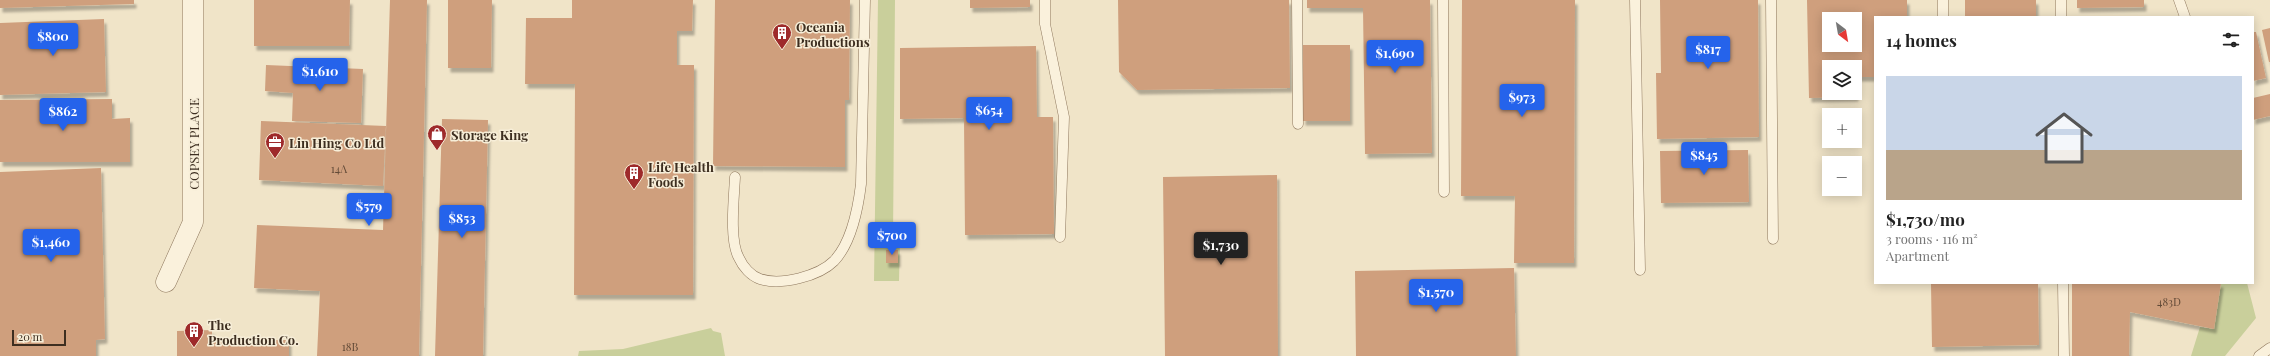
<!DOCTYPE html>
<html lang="en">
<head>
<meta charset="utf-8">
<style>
	body { margin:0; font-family:"Playfair Display",serif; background:#f2f2f2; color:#222; height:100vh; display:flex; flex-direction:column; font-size:15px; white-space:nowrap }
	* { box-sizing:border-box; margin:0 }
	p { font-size:13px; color:#767676 }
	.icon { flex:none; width:22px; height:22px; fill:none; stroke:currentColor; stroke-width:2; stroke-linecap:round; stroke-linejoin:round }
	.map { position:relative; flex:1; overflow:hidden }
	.drawer { position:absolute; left:1874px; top:16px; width:380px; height:268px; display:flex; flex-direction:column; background:#fff; border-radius:0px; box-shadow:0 2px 10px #0003 }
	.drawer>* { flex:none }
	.needle { width:26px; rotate:149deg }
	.controls { position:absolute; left:1822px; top:12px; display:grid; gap:8px }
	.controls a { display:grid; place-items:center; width:40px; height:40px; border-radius:0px; background:#fff; box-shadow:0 2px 10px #0003; font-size:20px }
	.scale { position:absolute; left:12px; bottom:10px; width:54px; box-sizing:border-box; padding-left:4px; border:2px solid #3d2e20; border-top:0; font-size:11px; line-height:14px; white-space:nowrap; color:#3d2e20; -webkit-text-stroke:3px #f7eed8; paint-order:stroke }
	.price { position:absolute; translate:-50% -34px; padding:0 9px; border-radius:4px; background:#2563eb; color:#fff; font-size:13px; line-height:26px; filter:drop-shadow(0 1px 2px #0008) }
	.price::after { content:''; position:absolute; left:50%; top:24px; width:12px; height:9px; margin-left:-6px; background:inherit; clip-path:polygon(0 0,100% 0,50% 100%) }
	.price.on { background:#222; color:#fff }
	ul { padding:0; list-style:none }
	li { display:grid; align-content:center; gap:8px; height:212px; padding:0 12px }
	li+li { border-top:1px solid #e0e0e0 }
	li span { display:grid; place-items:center; height:124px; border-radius:0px; color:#555 }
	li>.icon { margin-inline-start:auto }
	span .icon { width:72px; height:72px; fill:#fffc; stroke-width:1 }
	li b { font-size:17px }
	h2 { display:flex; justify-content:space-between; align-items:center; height:48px; padding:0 12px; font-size:17px }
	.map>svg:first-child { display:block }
	.green { fill:#c9cf9b }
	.building { fill:#cf9f7d; fill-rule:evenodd; filter:url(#shadow) }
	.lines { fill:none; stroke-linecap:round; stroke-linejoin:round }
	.lane-casing { stroke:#8d765c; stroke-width:11 }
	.street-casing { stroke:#8d765c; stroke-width:21 }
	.lane { stroke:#faf1dc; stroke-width:10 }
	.street { stroke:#faf1dc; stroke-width:20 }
	.labels { text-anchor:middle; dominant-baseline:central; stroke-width:3; stroke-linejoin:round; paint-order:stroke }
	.number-label { font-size:11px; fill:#624a37 }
	.poi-label { font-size:13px; font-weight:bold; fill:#3d2e20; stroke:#f7eed8; text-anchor:start }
	.street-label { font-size:13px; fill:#3d2e20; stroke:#f7eed8 }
</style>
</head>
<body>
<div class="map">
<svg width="2270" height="356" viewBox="0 0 2270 356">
	<defs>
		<filter id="shadow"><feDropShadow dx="2.5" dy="4.5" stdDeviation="1" flood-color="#0004"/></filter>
	</defs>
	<rect width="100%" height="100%" fill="#f0e4c8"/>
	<path class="green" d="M878 0H895L893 238 900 239 899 281H874Z
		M2221 283H2247L2256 318 2225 356H2191L2200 327 2214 329Z
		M711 328 713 331 721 333 725 356H578L579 351 623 349Z"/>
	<path class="building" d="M0 0H134V4L0 8Z
		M254 0H350L349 46H254Z
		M390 0H427L419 356H317L320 291 254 288 257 225 383 230Z
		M448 0H492L491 68H448Z
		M572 0H693L692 31H677V65H694L693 295H574L575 84H525L526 18H572Z
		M715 0H850L849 100H845V167L713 166Z
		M970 0H1030V7L970 8Z
		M1118 0H1289L1290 88 1137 90 1119 72Z
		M1307 0H1430L1432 153 1365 154 1363 8H1307Z
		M1462 0H1575L1574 263H1514L1515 196H1461Z
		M1660 0H1758L1759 137 1657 139 1656 73H1661Z
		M1807 0H1907V17H1875V77H1855V67H1829V93H1856V97L1809 98ZM1829 19H1855V45H1829Z
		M1965 0H2036V17H1965Z
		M2077 0H2144V7L2077 8Z
		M104 19 106 92 0 95V23Z
		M2270 28V62H2269L2262 30Z
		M2253 32H2256L2266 78 2253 81Z
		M1303 45H1350V121H1303Z
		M1036 46 1037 117H1053L1054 234 965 235 964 118 900 119V48Z
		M266 65 363 69 361 123 292 121 293 93 265 91Z
		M2270 94V116L2253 120V98Z
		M112 99V119L130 118V162H0V100Z
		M442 119 488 120 483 356H435Z
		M261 121 386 126 383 186 259 180Z
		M1748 150 1749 202 1661 203 1660 151Z
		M101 168 105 339 96 340V356H0V172Z
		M1277 175 1278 356H1165L1163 177Z
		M886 250H898V263H886Z
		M1514 268 1516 356H1356L1355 271Z
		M1931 283H2038L2039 345 1932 347Z
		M2072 283H2221L2214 329 2130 312 2129 356H2072Z
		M212 330V340H289V356H177V331Z"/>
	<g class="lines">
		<defs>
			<path id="lane" d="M1045 0V24L1064 117 1060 237
				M1297 0 1298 124
				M1443 0 1444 192
				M1635 0 1640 270
				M1771 0 1773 239
				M1943 0V17
				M2061 0V17
				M2179 0 2185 17
				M735 177C734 198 729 241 739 258 743 267 751 276 760 279 781 286 819 276 834 261 852 242 858 209 861 184L865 0
				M2063 283 2064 356
				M2259 356 2270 348"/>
			<path id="street" d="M166 282 193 222V0"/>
		</defs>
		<use href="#lane" class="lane-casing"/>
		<use href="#street" class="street-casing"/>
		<use href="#lane" class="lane"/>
		<use href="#street" class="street"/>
	</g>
	<defs>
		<symbol id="building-pin" viewBox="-11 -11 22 30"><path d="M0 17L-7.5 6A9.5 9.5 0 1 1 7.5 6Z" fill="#9e2a2b" stroke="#f7eed8"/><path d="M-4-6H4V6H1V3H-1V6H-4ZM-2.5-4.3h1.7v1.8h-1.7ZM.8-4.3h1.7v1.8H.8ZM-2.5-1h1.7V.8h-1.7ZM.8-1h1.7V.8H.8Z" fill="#fff"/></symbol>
		<symbol id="shop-pin" viewBox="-11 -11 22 30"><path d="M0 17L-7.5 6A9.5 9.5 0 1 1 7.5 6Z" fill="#9e2a2b" stroke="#f7eed8"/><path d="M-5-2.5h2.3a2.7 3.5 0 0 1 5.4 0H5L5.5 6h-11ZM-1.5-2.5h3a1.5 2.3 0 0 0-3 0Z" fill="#fff"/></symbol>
		<symbol id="office-pin" viewBox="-11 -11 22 30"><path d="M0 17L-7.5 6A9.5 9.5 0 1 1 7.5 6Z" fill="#9e2a2b" stroke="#f7eed8"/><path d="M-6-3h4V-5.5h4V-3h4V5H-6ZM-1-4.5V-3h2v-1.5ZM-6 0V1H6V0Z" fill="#fff"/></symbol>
	</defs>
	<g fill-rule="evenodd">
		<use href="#building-pin" x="771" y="22" width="22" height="30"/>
		<use href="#shop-pin" x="426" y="123" width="22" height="30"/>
		<use href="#office-pin" x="264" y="131" width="22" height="30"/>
		<use href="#building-pin" x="623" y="162" width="22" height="30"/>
		<use href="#building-pin" x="183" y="320" width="22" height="30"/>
	</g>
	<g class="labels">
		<g class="number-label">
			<text x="339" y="168">14A</text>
			<text x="2169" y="301">483D</text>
			<text x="350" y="346">18B</text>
		</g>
		<g class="poi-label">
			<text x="796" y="26">Oceania<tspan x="796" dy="15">Productions</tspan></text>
			<text x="451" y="134">Storage King</text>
			<text x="289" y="142">Lin Hing Co Ltd</text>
			<text x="648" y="166">Life Health<tspan x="648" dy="15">Foods</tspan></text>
			<text x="208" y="324">The<tspan x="208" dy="15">Production Co.</tspan></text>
		</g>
		<g class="street-label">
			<text transform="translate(193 144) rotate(-90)">COPSEY PLACE</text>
		</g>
	</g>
</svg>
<div class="controls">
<a><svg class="needle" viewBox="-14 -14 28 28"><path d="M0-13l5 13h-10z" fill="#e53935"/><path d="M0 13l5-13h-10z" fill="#767676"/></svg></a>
<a><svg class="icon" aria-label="layers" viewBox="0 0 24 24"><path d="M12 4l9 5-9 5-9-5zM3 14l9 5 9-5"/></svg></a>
<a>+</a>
<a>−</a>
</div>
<div class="scale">20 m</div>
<b class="price" style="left:53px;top:57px">$800</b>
<b class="price" style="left:1708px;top:70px">$817</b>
<b class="price" style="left:1395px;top:74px">$1,690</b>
<b class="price" style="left:320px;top:92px">$1,610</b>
<b class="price" style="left:1522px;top:118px">$973</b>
<b class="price" style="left:989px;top:131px">$654</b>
<b class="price" style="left:63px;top:132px">$862</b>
<b class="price" style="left:1704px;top:176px">$845</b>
<b class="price" style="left:369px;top:227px">$579</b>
<b class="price" style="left:462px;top:239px">$853</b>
<b class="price" style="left:892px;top:256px">$700</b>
<b class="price" style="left:51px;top:263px">$1,460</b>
<b class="price on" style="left:1221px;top:266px">$1,730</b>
<b class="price" style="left:1436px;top:313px">$1,570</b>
<section class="drawer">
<h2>14 homes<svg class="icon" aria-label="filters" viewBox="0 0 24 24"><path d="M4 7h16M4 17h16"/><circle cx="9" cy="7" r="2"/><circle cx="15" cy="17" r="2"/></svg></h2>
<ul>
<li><span style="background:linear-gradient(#c9d6e8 60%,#b9a48a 0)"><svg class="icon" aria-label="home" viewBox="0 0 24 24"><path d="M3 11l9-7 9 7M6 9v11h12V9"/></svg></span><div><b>$1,730/mo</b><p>3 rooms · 116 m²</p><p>Apartment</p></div></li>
</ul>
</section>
</div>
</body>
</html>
